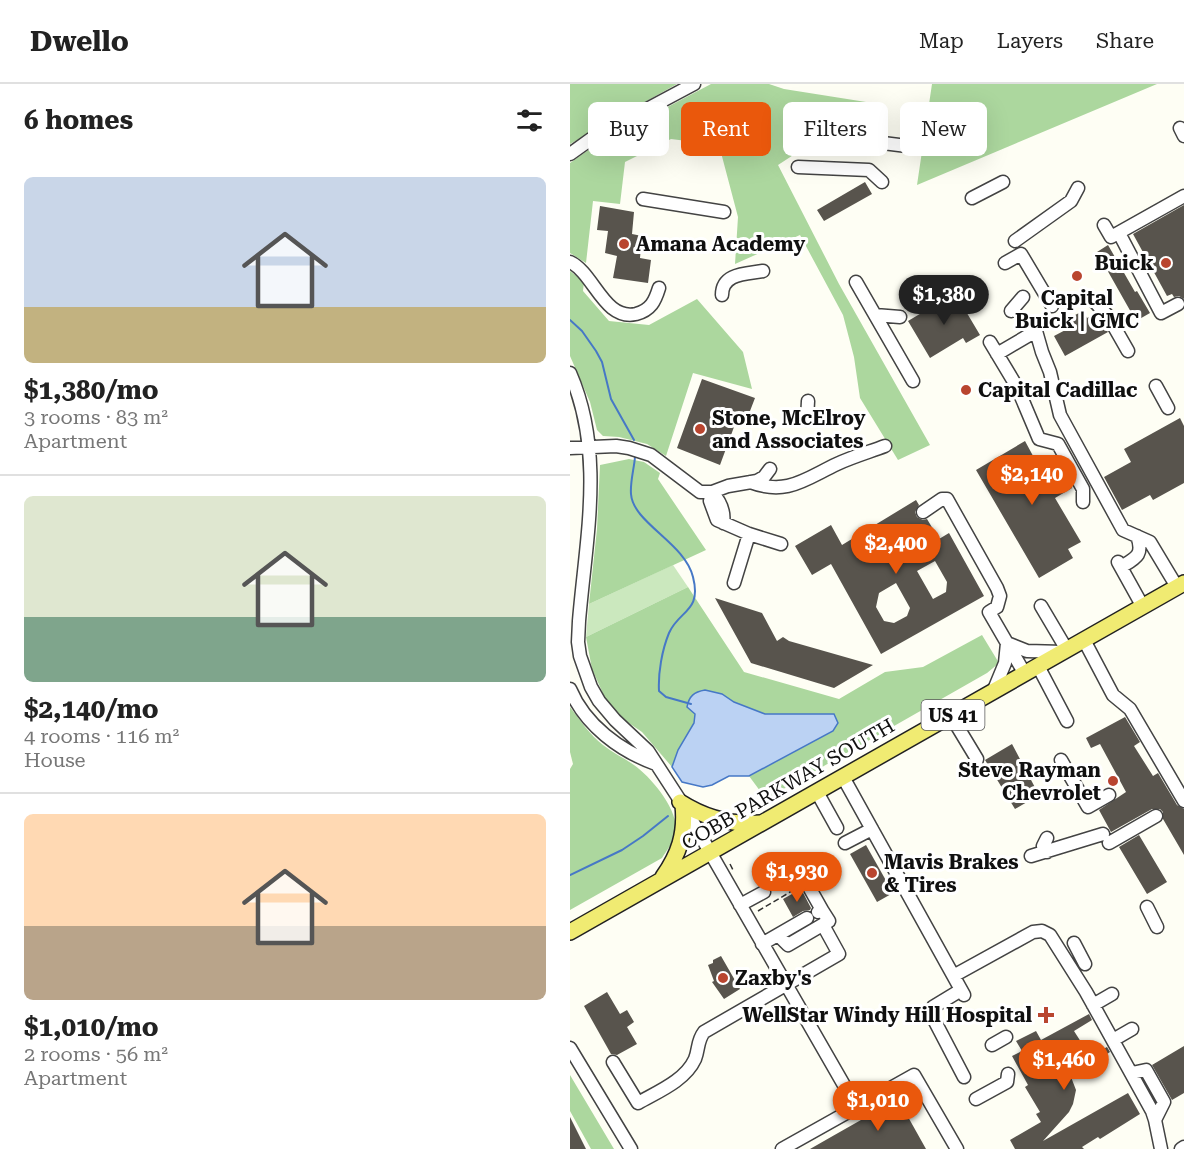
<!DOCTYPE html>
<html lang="en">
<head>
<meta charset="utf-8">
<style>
	body { margin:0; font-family:"Roboto Serif",serif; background:#f6f6f6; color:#222; height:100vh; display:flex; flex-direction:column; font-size:22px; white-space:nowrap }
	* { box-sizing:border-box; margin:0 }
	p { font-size:20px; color:#767676 }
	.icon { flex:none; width:33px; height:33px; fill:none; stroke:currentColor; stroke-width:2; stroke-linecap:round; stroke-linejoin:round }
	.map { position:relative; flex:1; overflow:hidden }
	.drawer { display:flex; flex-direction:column; background:#fff; width:570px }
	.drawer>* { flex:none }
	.hud { position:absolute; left:18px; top:18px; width:506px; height:54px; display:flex; gap:12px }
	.price { position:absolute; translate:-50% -51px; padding:0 14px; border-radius:21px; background:#ea580c; color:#fff; font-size:20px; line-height:39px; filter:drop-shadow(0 2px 3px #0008) }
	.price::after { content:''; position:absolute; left:50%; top:36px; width:18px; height:14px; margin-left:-9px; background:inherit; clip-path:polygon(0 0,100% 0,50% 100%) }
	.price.current { background:#222; color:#fff }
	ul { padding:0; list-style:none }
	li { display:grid; align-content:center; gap:12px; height:318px; padding:0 24px }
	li+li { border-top:2px solid #e0e0e0 }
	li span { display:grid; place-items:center; height:186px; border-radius:9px; color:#555 }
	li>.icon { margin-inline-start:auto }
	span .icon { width:108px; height:108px; fill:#fffc; stroke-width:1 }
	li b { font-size:26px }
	h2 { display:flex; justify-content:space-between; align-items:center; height:72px; padding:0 24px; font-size:26px }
	.pill { padding:0 21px; border-radius:9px; background:#fff; box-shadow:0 6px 24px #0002; font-size:21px; line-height:54px }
	.pill.current { background:#ea580c; color:#fff }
	header { display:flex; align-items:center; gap:36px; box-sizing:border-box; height:84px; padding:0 30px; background:#fff; border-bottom:2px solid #e0e0e0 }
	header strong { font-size:28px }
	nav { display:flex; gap:33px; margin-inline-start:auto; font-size:21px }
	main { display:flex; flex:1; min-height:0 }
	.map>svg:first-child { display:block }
	.green { fill:#cbe8be }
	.forest { fill:#acd79e }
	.water { fill:#bbd2f3; stroke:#4678c6; stroke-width:1.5 }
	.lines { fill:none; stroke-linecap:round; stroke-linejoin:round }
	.stream { stroke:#4678c6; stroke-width:2 }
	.building { fill:#58544d; fill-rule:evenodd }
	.minor-casing { stroke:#434343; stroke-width:15 }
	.major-casing { stroke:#212121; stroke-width:18 }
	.path { stroke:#323232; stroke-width:1.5; stroke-dasharray:6 3; stroke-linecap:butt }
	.minor { stroke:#fff; stroke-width:12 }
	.major { stroke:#f0eb72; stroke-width:15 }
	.poi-dot { fill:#b9452f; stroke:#fff; stroke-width:2 }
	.labels { text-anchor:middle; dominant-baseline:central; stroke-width:6; stroke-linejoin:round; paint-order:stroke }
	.shield { fill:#fff; stroke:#585858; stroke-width:1.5 }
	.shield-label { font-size:18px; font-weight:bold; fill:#101010 }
	.poi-label { font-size:20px; font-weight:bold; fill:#101010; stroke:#fff; text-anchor:start }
	.street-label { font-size:20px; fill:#101010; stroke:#fff }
</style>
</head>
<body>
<header>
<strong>Dwello</strong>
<nav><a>Map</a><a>Layers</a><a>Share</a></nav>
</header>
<main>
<section class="drawer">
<h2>6 homes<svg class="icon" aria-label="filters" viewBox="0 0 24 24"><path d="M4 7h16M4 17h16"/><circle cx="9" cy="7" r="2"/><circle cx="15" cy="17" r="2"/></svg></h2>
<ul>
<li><span style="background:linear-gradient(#c9d6e8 70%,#c2b280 0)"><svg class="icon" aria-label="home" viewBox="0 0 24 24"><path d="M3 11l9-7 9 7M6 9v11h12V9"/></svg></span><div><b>$1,380/mo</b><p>3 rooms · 83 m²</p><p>Apartment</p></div></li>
<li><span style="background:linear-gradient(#dfe7d0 65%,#7fa58c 0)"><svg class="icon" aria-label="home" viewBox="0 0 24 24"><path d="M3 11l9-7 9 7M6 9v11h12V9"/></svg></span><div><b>$2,140/mo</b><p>4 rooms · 116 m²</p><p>House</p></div></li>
<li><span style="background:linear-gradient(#ffd9b3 60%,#b9a48a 0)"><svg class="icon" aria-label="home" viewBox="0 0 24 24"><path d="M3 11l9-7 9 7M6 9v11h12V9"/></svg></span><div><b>$1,010/mo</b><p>2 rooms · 56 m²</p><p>Apartment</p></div></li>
</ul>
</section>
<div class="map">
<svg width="614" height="1065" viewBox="0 0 614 1065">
	<rect width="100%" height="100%" fill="#fefef4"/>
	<path class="green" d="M103 481 118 503 16 553 19 520Z"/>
	<path class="forest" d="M0 0H107L0 60Z
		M141 0H199L214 5 296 18 289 71 231 66 208 81 269 200 360 361 328 376 290 314 284 273 273 231 230 151 165 180 168 133 149 61 101 55 55 78 50 120 23 117 16 179 0 169V79L24 62Z
		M362 0H587L347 101Z
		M0 187 14 198 13 207 39 237 79 241 127 215 173 268 182 305 123 289 96 372 77 360 49 353 33 352 27 346 20 318 0 272Z
		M59 375 74 378 90 389 88 395 136 466 19 520 27 445 30 381Z
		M118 503 174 588 269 615 315 588 353 583 412 551 429 579 417 589 196 715 179 692 262 647 264 630H195L164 618 152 610 125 630 124 639 108 666 102 683 72 648 50 633 35 614 22 585 16 553Z
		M0 623C10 636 20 651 33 661 43 669 54 674 64 681 81 693 111 728 105 750 103 759 97 766 92 774L0 826V685L3 680 0 668Z
		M0 991 44 1065H21L0 1027Z"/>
	<path class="water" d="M135 606 152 610 164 618 195 630H264L268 639 263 647 179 692H159L142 701 133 703 112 698 102 683 108 666 124 639 125 630 117 623C119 612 124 608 135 606Z"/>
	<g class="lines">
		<path class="stream" d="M0 236 12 247 26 267 32 278 41 315 64 356
			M65 373C64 385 60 398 61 410 63 439 115 459 123 493 132 528 109 526 99 549 92 566 88 589 89 607L96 613 121 620
			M0 791 52 766 73 752 98 732"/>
	</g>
	<path class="building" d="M295 98 302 110 254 137 247 126Z
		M614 121V215L609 212 604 213 602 210 597 212 563 150Z
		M30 122 64 128 62 150 72 152 70 174 81 176 78 199 43 194 47 172 35 169 38 147 27 146Z
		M538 161 565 208 567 207 580 229 566 237 527 168Z
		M385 209 410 251 396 259 393 254 360 274 338 237Z
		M513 227 517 234 524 230 538 248 495 272 484 252 503 242 499 234Z
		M132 295 185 314 175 340 164 343 150 381 107 364Z
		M610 334 614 342V399L583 416 580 411 552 426 534 393 561 378 554 365Z
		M455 357 469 383 485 374 502 404 485 414 511 458 498 465 503 474 469 494 406 386Z
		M346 416 349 421 345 428 347 433 353 436 357 435 369 455 379 449 414 512 311 570 261 480 242 491 225 462 261 441 272 461ZM365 477 377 498 376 508 363 515 347 487ZM326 499 340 524 337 532 324 539 314 537 306 523 309 509Z
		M145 514 192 529 207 557 213 553 219 557 303 581 264 604 181 579Z
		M555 633 570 658 564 662 583 692 588 689 607 721 614 725V771L593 735V728L590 725H582L541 748 529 726 556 708 530 660 521 664 516 654Z
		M442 660 469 711 445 725 415 676Z
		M569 751 597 798 577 810 549 763Z
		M296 761 323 809 307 818 280 770Z
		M231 805 241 824 240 826 233 827 223 833 213 815Z
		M151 872 170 905 154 915 142 898 144 897 138 881 143 879V876Z
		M37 908 50 930 57 926 64 938 57 943 67 960 47 971 41 970 14 922Z
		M519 930 522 936 504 947 520 972 537 963 540 968 501 993 506 1006 503 1020 499 1028 473 1057 558 1009 570 1030 530 1055 528 1053 512 1063 514 1065H445L440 1056 471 1038 466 1030 470 1028 455 1003 458 1001 442 972 452 967 446 957 466 947 471 956Z
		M614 962V1009L602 1016 582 981Z
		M328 1015 356 1065H240L261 1053Z
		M0 1033 16 1065H0Z"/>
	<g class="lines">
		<defs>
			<path id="minor" d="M610 44 614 52
				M305 58 337 62
				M0 70 21 55 124 0
				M228 83 299 86 312 98
				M402 114 433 98
				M73 115 154 128
				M534 141 541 153 614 112
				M549 149 591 229 608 220
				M445 157 501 117 508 104
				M0 178C24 189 34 237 66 230 81 226 85 217 89 204
				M435 179 451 170 482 222
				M286 198 343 297
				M152 211C152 189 176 190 193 187
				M522 215 538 232 558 267
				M441 227 453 213
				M305 231 330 233
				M420 258 447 303 469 355 488 360 513 405V418
				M427 270 466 247 472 268 480 288 490 331 553 446 580 458 607 503
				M0 289C35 369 16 453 9 537L8 558 10 572 21 603 29 617 45 636 78 667 113 721 286 1022
				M586 302 598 324
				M237 336 238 317
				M0 364 46 362 59 364 81 371 130 408H142L158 402 187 397 194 393 200 385
				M180 398C217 412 235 395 267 380 282 373 299 368 315 362
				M142 408 140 417 147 436 179 450 211 460
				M142 408C150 417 155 427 153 439
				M353 428 372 415H377L427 504 430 512 427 523 419 528 455 590
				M548 478 573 523
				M551 483C566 474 574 471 567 452
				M164 499 179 450
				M471 522 497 566
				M514 556 543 611 560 625 614 717
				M468 582 497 637
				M0 605C15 641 50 667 86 680
				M423 608 435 579 437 559 457 567 493 568
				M381 632 407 675 405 682
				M491 676 518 723 539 711
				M273 693 394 911
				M247 708 267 744
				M275 759 302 745
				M539 759 586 732
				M477 768 473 762 477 754
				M461 772 533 750
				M230 787 252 826 248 828
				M170 821 194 808
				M577 823 587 843
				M208 851 218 861 259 837 252 826
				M504 859 515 880
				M192 860 237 834
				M385 891 463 848 472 847 480 851 516 908 582 1027 585 1036 591 1065
				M391 906 363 923 360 928 394 993
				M523 921 542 910
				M543 956 562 945
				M422 961 436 953
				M0 964 61 1065
				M43 978 68 1019C87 1008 115 997 125 975 129 965 127 957 134 948L269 870 253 841
				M562 989 576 986 594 1018 585 1036
				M406 1015 437 998 438 990
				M212 1065 344 991 387 1065
				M611 1065 614 1063"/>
			<path id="major" d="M110 718C135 734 161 741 190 739
				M93 793C109 770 116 750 113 721
				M0 848 614 499"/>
		</defs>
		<use href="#minor" class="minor-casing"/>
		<use href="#major" class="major-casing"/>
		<path class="path" d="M160 780 164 788
			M188 827 227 804"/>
		<use href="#minor" class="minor"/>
		<use href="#major" class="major"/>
	</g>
	<g class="poi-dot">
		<circle cx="54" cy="160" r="6"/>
		<circle cx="596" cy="179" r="6"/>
		<circle cx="507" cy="192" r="6"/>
		<circle cx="396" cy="306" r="6"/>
		<circle cx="130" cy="345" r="6"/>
		<circle cx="543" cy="697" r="6"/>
		<circle cx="302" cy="789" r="6"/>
		<circle cx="153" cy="894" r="6"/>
		<path d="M473 922h6v6h6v6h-6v6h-6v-6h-6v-6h6z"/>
	</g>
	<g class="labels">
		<rect class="shield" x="351.5" y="616" width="63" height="30" rx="4.5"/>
		<g class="shield-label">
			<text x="383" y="631">US 41</text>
		</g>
		<g class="poi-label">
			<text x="66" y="160">Amana Academy</text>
			<text x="584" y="179" text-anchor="end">Buick</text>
			<text x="507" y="214" text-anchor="middle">Capital<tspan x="507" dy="23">Buick | GMC</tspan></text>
			<text x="408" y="306">Capital Cadillac</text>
			<text x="142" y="334">Stone, McElroy<tspan x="142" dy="23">and Associates</tspan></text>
			<text x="531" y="686" text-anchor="end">Steve Rayman<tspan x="531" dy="23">Chevrolet</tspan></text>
			<text x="314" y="778">Mavis Brakes<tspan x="314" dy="23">&amp; Tires</tspan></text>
			<text x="165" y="894">Zaxby's</text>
			<text x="462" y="931" text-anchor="end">WellStar Windy Hill Hospital</text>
		</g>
		<g class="street-label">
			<text transform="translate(218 700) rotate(-30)">COBB PARKWAY SOUTH</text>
		</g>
	</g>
</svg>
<b class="price current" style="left:374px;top:242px">$1,380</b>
<b class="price" style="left:462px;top:422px">$2,140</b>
<b class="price" style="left:326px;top:491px">$2,400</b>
<b class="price" style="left:227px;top:819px">$1,930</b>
<b class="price" style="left:494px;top:1007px">$1,460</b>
<b class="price" style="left:308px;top:1048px">$1,010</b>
<div class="hud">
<a class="pill">Buy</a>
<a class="pill current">Rent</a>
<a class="pill">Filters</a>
<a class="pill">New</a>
</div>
</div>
</main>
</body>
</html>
